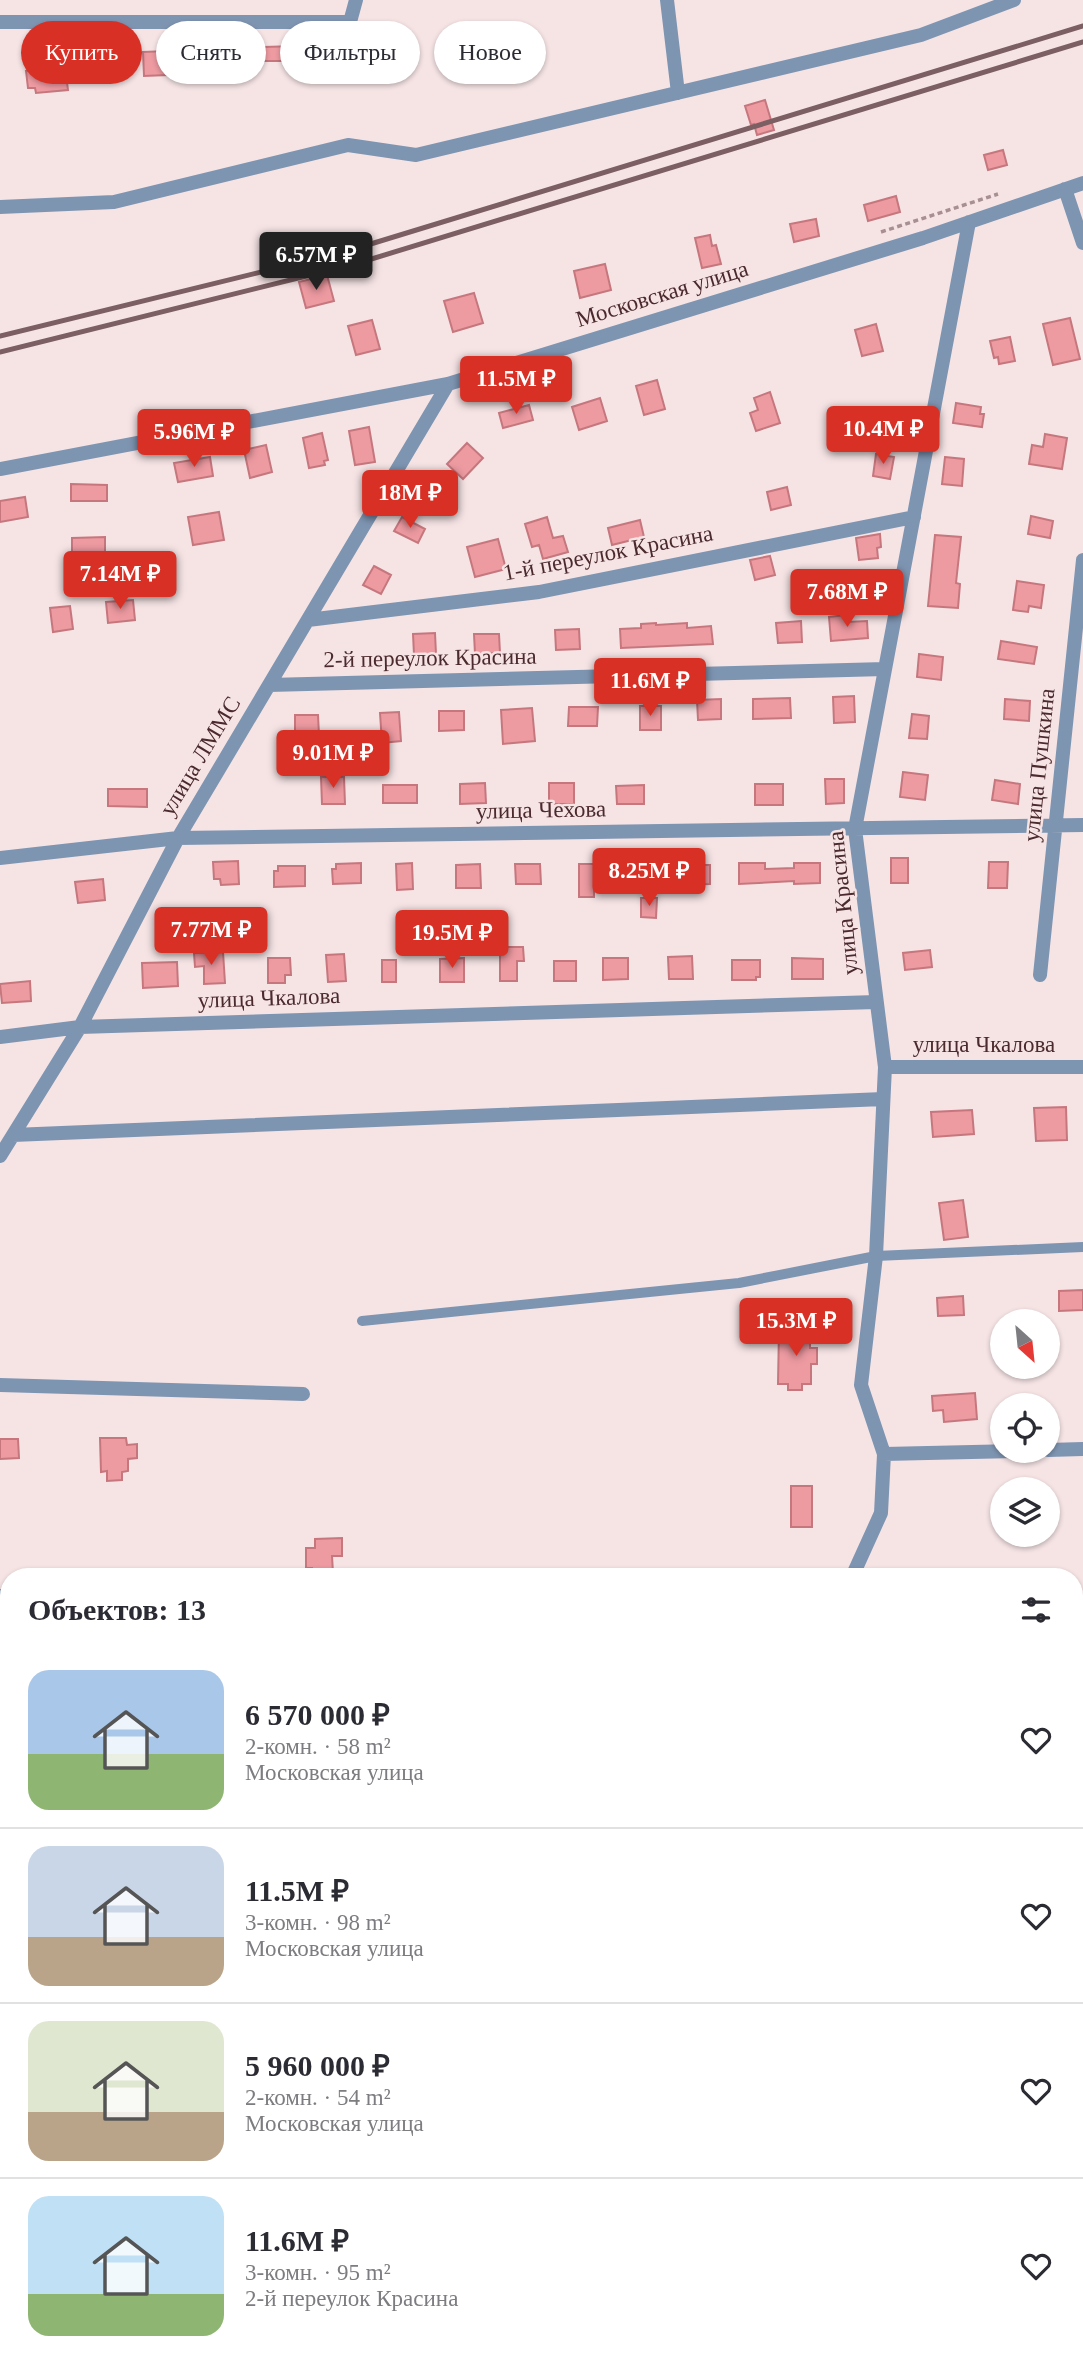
<!DOCTYPE html>
<html lang="ru">
<head>
<meta charset="utf-8">
<style>
	body { margin:0; font-family:Georgia,serif; background:#f7f7f7; color:#2b2b33; height:100vh; display:flex; flex-direction:column; font-size:26px; white-space:nowrap }
	* { box-sizing:border-box; margin:0 }
	p { font-size:23px; color:#7c7c81 }
	.icon { flex:none; width:38px; height:38px; fill:none; stroke:currentColor; stroke-width:2; stroke-linecap:round; stroke-linejoin:round }
	.map { position:relative; flex:1; overflow:hidden }
	.sheet { position:absolute; left:0px; top:1568px; width:1083px; height:798px; display:flex; flex-direction:column; background:#fff; border-radius:28px 28px 0 0; box-shadow:0 2px 5px #0004 }
	.sheet>* { flex:none }
	.hud { position:absolute; left:21px; top:21px; width:700px; height:63px; display:flex; gap:14px }
	.needle { width:46px; rotate:153deg }
	.buttons { position:absolute; left:990px; top:1309px; display:grid; gap:14px }
	.buttons a { display:grid; place-items:center; width:70px; height:70px; border-radius:50%; background:#fff; box-shadow:0 2px 5px #0004; font-size:35px }
	.price { position:absolute; translate:-50% -60px; padding:0 16px; border-radius:7px; background:#d93025; color:#fff; font-size:23px; line-height:46px; filter:drop-shadow(0 2px 4px #0008) }
	.price::after { content:''; position:absolute; left:50%; top:42px; width:21px; height:16px; margin-left:-10px; background:inherit; clip-path:polygon(0 0,100% 0,50% 100%) }
	.price.on { background:#222; color:#fff }
	ul { padding:0; list-style:none }
	li { display:flex; align-items:center; gap:21px; height:175px; padding:0 28px }
	li+li { border-top:2px solid #e1e1e2 }
	li span { display:grid; place-items:center; flex:none; width:196px; height:140px; border-radius:21px; color:#555 }
	li>.icon { margin-inline-start:auto }
	span .icon { width:84px; height:84px; fill:#fffc; stroke-width:1 }
	li b { font-size:30px }
	h2 { display:flex; justify-content:space-between; align-items:center; height:84px; padding:0 28px; font-size:30px }
	.tag { padding:0 24px; border-radius:32px; background:#fff; box-shadow:0 2px 5px #0004; font-size:24px; line-height:63px }
	.tag.on { background:#d93025; color:#fff }
	.map>svg:first-child { display:block }
	.green { fill:#d7af79 }
	.building { fill:#ed9aa1; stroke:#c6777e; stroke-width:2 }
	.lines { fill:none; stroke-linecap:round; stroke-linejoin:round }
	.path { stroke:#a88f91; stroke-width:3.5; stroke-dasharray:5 3.5; stroke-linecap:butt }
	.lane { stroke:#7e95b2; stroke-width:10 }
	.street { stroke:#7e95b2; stroke-width:14 }
	.rail { stroke:#7c5f62; stroke-width:5 }
	.labels { text-anchor:middle; dominant-baseline:central; stroke-width:5; stroke-linejoin:round; paint-order:stroke }
	.street-label { font-size:23px; fill:#4b2a2d; stroke:#f6e4e5 }
</style>
</head>
<body>
<div class="map">
<svg width="1083" height="2366" viewBox="0 0 1083 2366">
	<rect width="100%" height="100%" fill="#f6e4e5"/>
	<path class="green" d="M0 1852H9V2094L0 2097Z
		M174 2357H440L444 2366H168Z"/>
	<path class="building" d="M296 46V61H264V47Z
		M167 51 168 75 144 76 143 52Z
		M65 67 68 90 36 93 35 88H28L26 71Z
		M765 100 774 130 757 135 754 124 751 125 745 106Z
		M1003 150 1007 165 988 170 984 155Z
		M896 196 900 212 868 221 864 205Z
		M816 219 819 236 794 242 790 224Z
		M710 235 712 246 716 245 721 264 702 268 695 238Z
		M605 264 611 290 580 298 574 271Z
		M327 275 334 301 306 308 299 282Z
		M474 293 483 323 453 332 444 301Z
		M1070 318 1080 359 1053 365 1043 324Z
		M372 320 380 349 356 355 348 326Z
		M876 324 883 351 862 356 855 330Z
		M1010 337 1015 361 999 364 998 357 994 358 990 341Z
		M657 380 665 409 644 415 636 386Z
		M770 392 780 423 756 431 750 413 758 410 754 398Z
		M600 398 607 421 579 430 572 407Z
		M956 403 981 407 980 414H984L982 427 953 423Z
		M529 405 533 420 503 428 499 413Z
		M369 427 375 462 355 465 349 431Z
		M322 433 328 460 324 461 325 465 309 468 303 438Z
		M1045 434 1067 438 1062 469 1029 464 1032 445 1043 447Z
		M467 443 483 458 463 479 447 464Z
		M266 445 272 472 250 478 244 450Z
		M876 454 894 457 890 479 873 476Z
		M210 457 213 476 178 482 174 463Z
		M945 457 964 459 962 486 942 484Z
		M71 484 107 485V501H71Z
		M787 487 791 505 771 510 767 492Z
		M25 497 28 517 0 522V501Z
		M219 512 224 540 193 545 188 517Z
		M1031 516 1053 521 1050 538 1028 534Z
		M402 517 425 529 418 543 394 531Z
		M547 517 553 538 563 536 568 552 543 559 539 545 532 547 525 524Z
		M640 520 644 537 612 545 608 528Z
		M880 534 881 547 877 548 878 558 859 560 856 538Z
		M935 535 961 537 956 583 960 584 958 608 928 606Z
		M105 537V556H72V538Z
		M498 539 506 569 475 577 467 547Z
		M770 556 775 575 755 580 750 560Z
		M374 566 391 575 381 594 363 585Z
		M1017 581 1044 585 1041 608 1029 606 1028 612 1013 610Z
		M133 600 135 620 108 623 106 602Z
		M70 606 73 629 53 632 50 608Z
		M846 615 847 622 867 621 868 638 831 641 829 617Z
		M801 621 802 642 778 643 776 623Z
		M656 623V625L687 623V628L711 626 713 644 621 648 620 629 641 628V624Z
		M579 629 580 649 556 650 555 630Z
		M435 633 436 654 414 655 413 634Z
		M474 634H499L500 653 475 654Z
		M1001 641 1037 647 1034 664 998 659Z
		M919 654 943 657 941 680 917 677Z
		M854 696 855 722 834 723 833 697Z
		M790 698 791 718 753 719V699Z
		M721 699V719L698 720 697 700Z
		M1005 699 1030 701 1029 721 1004 719Z
		M640 706H661V730H640Z
		M569 707H598L597 726H568Z
		M532 708 535 741 503 744 501 710Z
		M439 711H464V730L439 731Z
		M399 712 401 741 382 743 380 713Z
		M912 714 929 716 927 739 909 738Z
		M295 715H318L319 735 309 736V739L295 740Z
		M903 772 928 775 925 800 900 797Z
		M321 777H344L345 804H322Z
		M825 779H844V803L826 804Z
		M995 780 1020 784 1018 804 992 800Z
		M485 783 486 803 460 804V784Z
		M549 783H574V804H549Z
		M755 784H783V805H755Z
		M383 785H417V803H383Z
		M644 785V804H617L616 786Z
		M108 789H147V807L108 806Z
		M891 858H908V883H891Z
		M238 861 239 884 221 885 220 879H214L213 862Z
		M989 862H1008L1007 888H988Z
		M361 863V883L333 884 332 869H336V864Z
		M412 863 413 889 397 890 396 864Z
		M739 863H765V869L794 868V863H820V883L794 884V881L739 884Z
		M480 864 481 888H456V865Z
		M515 864H540L541 884H516Z
		M579 864H594V897H579Z
		M680 865H710V884L680 885Z
		M278 866H305V886L274 887V871H278Z
		M103 879 105 900 78 903 75 882Z
		M641 898H657L656 918 641 917Z
		M500 947H523L524 961H517V981H500Z
		M930 950 932 967 905 970 903 953Z
		M223 952 225 983 204 984V966L195 967 194 953Z
		M344 954 346 981 328 982 326 955Z
		M692 956 693 979H669L668 957Z
		M268 958H290L291 975H285V983H268Z
		M464 958V982H440V959Z
		M603 958H628V979L603 980Z
		M792 958 823 959V979H792Z
		M382 960H396V982H382Z
		M732 960H760V977H756V980H732Z
		M554 961H576V981H554Z
		M177 962 178 986 143 988 142 963Z
		M30 981 31 1001 2 1003 0 984Z
		M1066 1107 1067 1140 1036 1141 1034 1108Z
		M972 1110 974 1134 933 1137 931 1112Z
		M963 1200 968 1237 944 1240 939 1203Z
		M1083 1290V1310L1059 1311V1291Z
		M963 1296 964 1315 938 1316 937 1298Z
		M779 1329H810V1348H817V1364H811V1384H802V1390H788V1384H778Z
		M975 1393 977 1419 944 1422 943 1410 933 1411 932 1396Z
		M100 1438H126L127 1445 137 1444V1458L128 1459V1471L122 1472V1480L107 1481V1471L101 1472Z
		M0 1439H18L19 1458 0 1459Z
		M791 1486H812V1527H791Z
		M342 1538V1556H332L333 1573H312V1568H306V1548H315V1539Z"/>
	<g class="lines">
		<path class="path" d="M881 232 998 194
			M0 2266 9 2262
			M467 2357 470 2366"/>
		<path class="lane" d="M362 1321 739 1283 876 1256 1083 1247
			M1074 1716 1083 1715
			M1053 2357V2366"/>
		<path class="street" d="M667 0 678 93
			M0 22H350L356 0
			M1065 189 1083 243
			M0 207 114 202 348 145 416 155 921 35 1014 0
			M0 469 448 384 923 238 1083 183
			M308 620 539 592 914 517
			M269 685 885 669
			M0 858 178 838 1083 825
			M1040 975 1083 560
			M0 1037 80 1027 876 1002
			M885 1067H1083
			M13 1135 883 1099
			M0 1156 80 1027 178 838 448 384
			M0 1385 303 1394
			M1048 1450 1083 1449
			M884 1454 1016 1451
			M852 1577 881 1513 884 1454 861 1385 876 1256 885 1067 855 829 969 222
			M0 1596H9
			M0 1818 9 1819
			M859 2357 860 2366"/>
		<path class="rail" d="M0 336 351 250 1083 26
			M0 352 355 264 1083 42"/>
	</g>
	<g class="labels">
		<g class="street-label">
			<text transform="translate(662 294) rotate(-17)">Московская улица</text>
			<text transform="translate(608 553) rotate(-11)">1-й переулок Красина</text>
			<text transform="translate(430 658) rotate(-1)">2-й переулок Красина</text>
			<text transform="translate(200 756) rotate(-59)">улица ЛММС</text>
			<text transform="translate(1039 765) rotate(-84)">улица Пушкина</text>
			<text transform="translate(541 810) rotate(-1)">улица Чехова</text>
			<text transform="translate(843 903) rotate(-96)">улица Красина</text>
			<text transform="translate(269 998) rotate(-2)">улица Чкалова</text>
			<text x="984" y="1044">улица Чкалова</text>
		</g>
	</g>
</svg>
<div class="buttons">
<a><svg class="needle" viewBox="-14 -14 28 28"><path d="M0-13l5 13h-10z" fill="#e53935"/><path d="M0 13l5-13h-10z" fill="#7c7c81"/></svg></a>
<a><svg class="icon" aria-label="locate" viewBox="0 0 24 24"><circle cx="12" cy="12" r="6"/><path d="M12 2v4M12 18v4M2 12h4M18 12h4"/></svg></a>
<a><svg class="icon" aria-label="layers" viewBox="0 0 24 24"><path d="M12 4l9 5-9 5-9-5zM3 14l9 5 9-5"/></svg></a>
</div>
<b class="price on" style="left:316px;top:292px">6.57M ₽</b>
<b class="price" style="left:516px;top:416px">11.5M ₽</b>
<b class="price" style="left:883px;top:466px">10.4M ₽</b>
<b class="price" style="left:194px;top:469px">5.96M ₽</b>
<b class="price" style="left:410px;top:530px">18M ₽</b>
<b class="price" style="left:120px;top:611px">7.14M ₽</b>
<b class="price" style="left:847px;top:629px">7.68M ₽</b>
<b class="price" style="left:650px;top:718px">11.6M ₽</b>
<b class="price" style="left:333px;top:790px">9.01M ₽</b>
<b class="price" style="left:649px;top:908px">8.25M ₽</b>
<b class="price" style="left:211px;top:967px">7.77M ₽</b>
<b class="price" style="left:452px;top:970px">19.5M ₽</b>
<b class="price" style="left:796px;top:1358px">15.3M ₽</b>
<div class="hud">
<a class="tag on">Купить</a>
<a class="tag">Снять</a>
<a class="tag">Фильтры</a>
<a class="tag">Новое</a>
</div>
<section class="sheet">
<h2>Объектов: 13<svg class="icon" aria-label="filters" viewBox="0 0 24 24"><path d="M4 7h16M4 17h16"/><circle cx="9" cy="7" r="2"/><circle cx="15" cy="17" r="2"/></svg></h2>
<ul>
<li><span style="background:linear-gradient(#a9c7e8 60%,#8fb573 0)"><svg class="icon" aria-label="home" viewBox="0 0 24 24"><path d="M3 11l9-7 9 7M6 9v11h12V9"/></svg></span><div><b>6 570 000 ₽</b><p>2-комн. · 58 m²</p><p>Московская улица</p></div><svg class="icon" aria-label="heart" viewBox="0 0 24 24"><path d="M12 20l-8-8c-3-5 5-10 8-4 3-6 11-1 8 4z"/></svg></li>
<li><span style="background:linear-gradient(#c9d6e8 65%,#b9a48a 0)"><svg class="icon" aria-label="home" viewBox="0 0 24 24"><path d="M3 11l9-7 9 7M6 9v11h12V9"/></svg></span><div><b>11.5M ₽</b><p>3-комн. · 98 m²</p><p>Московская улица</p></div><svg class="icon" aria-label="heart" viewBox="0 0 24 24"><path d="M12 20l-8-8c-3-5 5-10 8-4 3-6 11-1 8 4z"/></svg></li>
<li><span style="background:linear-gradient(#dfe7d0 65%,#b9a48a 0)"><svg class="icon" aria-label="home" viewBox="0 0 24 24"><path d="M3 11l9-7 9 7M6 9v11h12V9"/></svg></span><div><b>5 960 000 ₽</b><p>2-комн. · 54 m²</p><p>Московская улица</p></div><svg class="icon" aria-label="heart" viewBox="0 0 24 24"><path d="M12 20l-8-8c-3-5 5-10 8-4 3-6 11-1 8 4z"/></svg></li>
<li><span style="background:linear-gradient(#bfe0f5 70%,#8fb573 0)"><svg class="icon" aria-label="home" viewBox="0 0 24 24"><path d="M3 11l9-7 9 7M6 9v11h12V9"/></svg></span><div><b>11.6M ₽</b><p>3-комн. · 95 m²</p><p>2-й переулок Красина</p></div><svg class="icon" aria-label="heart" viewBox="0 0 24 24"><path d="M12 20l-8-8c-3-5 5-10 8-4 3-6 11-1 8 4z"/></svg></li>
</ul>
</section>
</div>
</body>
</html>
